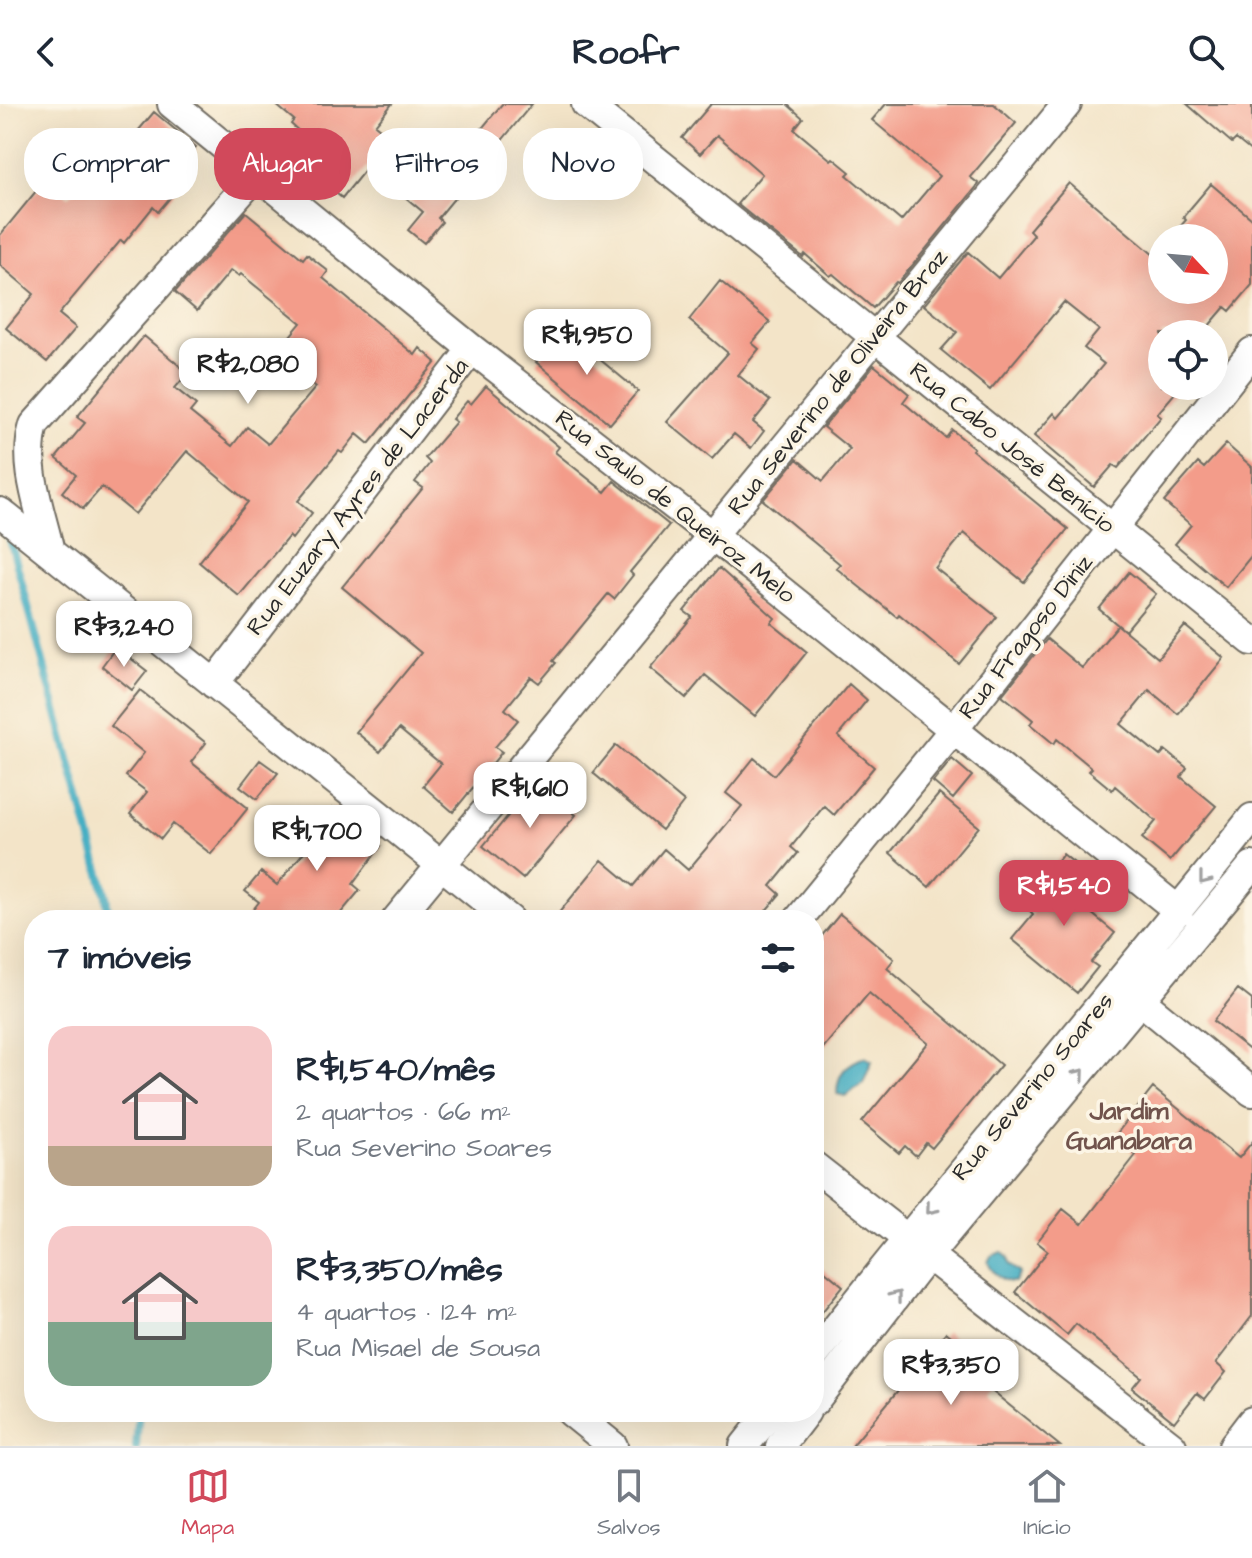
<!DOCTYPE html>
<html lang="pt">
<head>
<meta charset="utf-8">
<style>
	body { margin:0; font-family:"Architects Daughter",sans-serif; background:#f2f2f3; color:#1f2937; height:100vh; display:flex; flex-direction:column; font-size:30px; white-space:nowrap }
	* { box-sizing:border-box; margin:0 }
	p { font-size:26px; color:#747a83 }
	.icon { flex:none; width:44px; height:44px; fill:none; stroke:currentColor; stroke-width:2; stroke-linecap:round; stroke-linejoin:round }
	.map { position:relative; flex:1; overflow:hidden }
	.drawer { position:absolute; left:24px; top:806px; width:800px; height:512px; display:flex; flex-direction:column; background:#fff; border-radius:32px; box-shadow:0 8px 32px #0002 }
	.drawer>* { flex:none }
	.hud { position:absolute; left:24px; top:24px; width:800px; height:72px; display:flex; gap:16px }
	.needle { width:52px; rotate:116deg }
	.controls { position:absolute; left:1148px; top:120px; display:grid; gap:16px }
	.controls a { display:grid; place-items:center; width:80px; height:80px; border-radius:50%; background:#fff; box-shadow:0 8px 32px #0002; font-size:40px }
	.price { position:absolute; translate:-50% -68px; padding:0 18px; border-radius:16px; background:#fff; color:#222; font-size:26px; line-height:52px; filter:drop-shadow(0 2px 4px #0008) }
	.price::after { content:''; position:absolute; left:50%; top:48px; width:24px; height:18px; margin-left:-12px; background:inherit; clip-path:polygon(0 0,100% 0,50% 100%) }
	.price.on { background:#d1495b; color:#fff }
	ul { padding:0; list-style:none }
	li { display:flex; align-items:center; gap:24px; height:200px; padding:0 24px }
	li span { display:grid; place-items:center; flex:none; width:224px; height:160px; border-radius:24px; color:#555 }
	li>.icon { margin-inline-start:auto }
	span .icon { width:96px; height:96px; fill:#fffc; stroke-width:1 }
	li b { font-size:34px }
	h2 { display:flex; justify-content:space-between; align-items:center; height:96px; padding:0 24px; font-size:34px }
	.tag { padding:0 28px; border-radius:32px; background:#fff; box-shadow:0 8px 32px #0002; font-size:28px; line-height:72px }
	.tag.on { background:#d1495b; color:#fff }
	header { display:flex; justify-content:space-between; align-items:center; height:104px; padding:0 24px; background:#fff; font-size:36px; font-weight:700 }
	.tabs { display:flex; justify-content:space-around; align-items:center; height:112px; border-top:2px solid #e0e1e3; background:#fff; font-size:22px; color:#747a83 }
	.tabs a { display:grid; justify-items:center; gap:4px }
	.tabs .on { color:#d1495b }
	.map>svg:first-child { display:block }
	.water { fill:#44aec3; stroke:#386c77; stroke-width:2 }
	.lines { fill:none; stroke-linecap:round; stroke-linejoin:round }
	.stream { stroke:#44aec3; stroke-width:8 }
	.building { fill:#f39c8a }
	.minor-casing { stroke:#716c62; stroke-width:32 }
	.minor { stroke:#fff; stroke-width:28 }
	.oneway { stroke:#a0a0a0 }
	.labels { text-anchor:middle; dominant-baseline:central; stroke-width:7; stroke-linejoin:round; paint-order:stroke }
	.street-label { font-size:24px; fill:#2b2b2b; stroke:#fcf5e5 }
	.neighbourhood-label { font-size:26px; font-weight:bold; fill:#71534c; stroke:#fcf5e5 }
</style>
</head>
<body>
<header><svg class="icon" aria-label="back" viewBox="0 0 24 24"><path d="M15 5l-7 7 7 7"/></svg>Roofr<svg class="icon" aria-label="search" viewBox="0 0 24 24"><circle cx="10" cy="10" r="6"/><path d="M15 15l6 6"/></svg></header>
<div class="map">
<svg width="1252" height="1342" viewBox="0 0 1252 1342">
	<rect width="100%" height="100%" fill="#fcf5e5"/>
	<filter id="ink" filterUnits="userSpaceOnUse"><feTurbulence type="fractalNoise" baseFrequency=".0125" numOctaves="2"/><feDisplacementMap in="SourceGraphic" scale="16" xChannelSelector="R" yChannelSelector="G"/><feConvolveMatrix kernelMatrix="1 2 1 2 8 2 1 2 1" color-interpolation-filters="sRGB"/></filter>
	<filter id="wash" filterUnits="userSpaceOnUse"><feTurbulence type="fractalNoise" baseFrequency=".006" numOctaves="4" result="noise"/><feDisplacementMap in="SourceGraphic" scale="32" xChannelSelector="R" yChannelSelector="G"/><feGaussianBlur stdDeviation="1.8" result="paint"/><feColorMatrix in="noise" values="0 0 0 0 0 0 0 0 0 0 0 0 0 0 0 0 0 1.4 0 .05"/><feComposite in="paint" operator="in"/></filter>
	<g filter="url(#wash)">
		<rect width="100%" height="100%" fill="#f3e4c8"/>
		<path class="water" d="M865 953 872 957 863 979 845 992 837 990C837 969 846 960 865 953Z
			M1002 1148 1007 1153 1009 1161 1020 1169 1015 1178C1003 1179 992 1169 988 1158L991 1152Z"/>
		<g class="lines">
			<path class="stream" d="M7 424 106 792 109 816
				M136 1342 139 1308"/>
		</g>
		<g id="blocks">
			<path class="building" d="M275 0H392L375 21 429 65 439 53 451 62 502 0H532L438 114 442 118 424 139 408 126 423 108 368 62 342 94 325 80 335 69 301 42 308 35 291 20 294 16Z
				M711 0H787L803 14 794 25 831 56 833 54 850 68 847 71 901 117 939 72 872 16 886 0H994L1016 19 970 73 979 80 898 179 896 178 873 204 833 170 830 172 805 150 803 153 737 100 762 70 717 31 700 50 682 34Z
				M1187 0H1252V48L1236 35 1232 39Z
				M154 8 196 43 165 81 174 89 158 108 153 103 124 139 121 136 59 210 76 224 47 258 6 224 34 190 0 161V131L46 75 69 93 113 39 122 46Z
				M1069 79 1162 158V186H1214V134H1170L1186 116 1183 113 1211 80 1252 115V181L1230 207 1225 203 1202 230H1162V282H1181L1157 310 1161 313 1118 364 1113 361 1094 383 1034 332 1054 309 1058 314 1104 260 1084 244 1099 226 1064 198 990 286 941 246 957 228 924 201 968 148 998 174 1034 131 1029 126Z
				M246 108 303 155 307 150 328 167 323 174 415 251 420 244 436 258 369 340 357 330 342 349 339 347 298 397 312 409 292 435 289 432 239 492 199 458 248 398 187 347 135 410 102 383 83 405 62 388 76 371 56 354 85 319 77 313 144 232 188 269 175 284 196 301 190 308 232 342 247 323 268 340 316 283 275 250 301 219 241 170 239 172 231 166 197 207 175 188Z
				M720 177 770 218 752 239 759 245 738 271 770 297 753 318 764 327 751 344 734 330 712 355 667 318 728 249 689 216Z
				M563 225 638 287 610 320 536 258Z
				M874 261 909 290 903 298 946 334 952 326 974 344 972 346 1068 425 1024 478 964 429 935 464 997 513 959 560 899 510 897 513 836 464 840 460 763 396 797 355 823 377 850 345 823 323Z
				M486 282 559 343 555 348 605 388 614 377 669 421 630 468 633 471 614 495 608 490 553 557 556 559 539 579 531 573 505 605 518 616 495 643 502 648 453 708 423 682 441 660 399 625 380 648 356 628 421 549 342 483 423 384 415 378 430 359 425 354 456 318 452 315 467 297 471 300Z
				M1226 340 1252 363V451L1226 483 1175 440 1191 421 1164 398 1198 359 1204 364Z
				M719 464 775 514 771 519 807 548 755 612 705 571 686 594 650 564 692 513 684 507Z
				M1129 468 1156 490 1125 527 1099 505Z
				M1118 521 1158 554 1185 522 1224 554 1178 610 1149 586 1121 620 1160 652 1165 646 1187 664 1181 673 1216 702 1170 757 1142 734 1156 717 1115 682 1112 686 1089 667 1092 664 1057 635 1054 640 1030 620 1033 616 1002 591 1047 535 1082 564Z
				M116 543 147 567 132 586 102 562Z
				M849 580 867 596 838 632 874 663 834 711 824 702 791 743 798 749 771 782 780 790 758 816H553L602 756 633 782 664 745 688 766 742 702 726 689 754 654 774 671Z
				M140 586 206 639 191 658 248 704 211 750 173 720 161 735 130 710 147 688 126 672 144 649 111 622Z
				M616 641 684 698 662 726 593 669Z
				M952 655 972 672 953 695 933 678Z
				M260 656 278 669 257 695 240 682Z
				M536 678 576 711 523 775 483 742Z
				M939 690 979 723 929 783 890 749Z
				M333 704 381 742 353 780 360 786 335 816H245L259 798 245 787 261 768 277 781 308 743 292 731 308 711 320 720Z
				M1063 750 1090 772 1072 793 1115 829 1091 858 1098 863 1077 889 1012 835 1033 810 1029 806 1053 777 1046 771Z
				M840 810 894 855 887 864 1001 961 932 1044 926 1039 916 1052 905 1042 899 1049 862 1018 928 939 869 889 814 955V841Z
				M1238 885 1252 896V948L1213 917Z
				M1153 984 1239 1054 1252 1038V1212L1216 1259 1226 1268 1205 1295 1197 1289 1174 1318 1132 1284 1141 1273 1076 1220 1067 1231 1015 1188 1048 1147 1037 1138 1063 1105 1082 1120 1136 1051 1114 1033Z
				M814 1158 843 1182 814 1218Z
				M946 1228 999 1270 988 1284 1060 1342H852Z"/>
		</g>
	</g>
	<g filter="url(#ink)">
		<use href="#blocks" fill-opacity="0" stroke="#716c62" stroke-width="2"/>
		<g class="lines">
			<defs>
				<path id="minor" d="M172 0 472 245 712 431 1179 807
					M586 0 1252 537
					M0 408 510 816
					M50 448C41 407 22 362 34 321L258 69
					M214 580 472 245
					M396 816 1067 0
					M798 816 954 625 1252 248
					M1129 887 1252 988
					M814 1062 1172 1342
					M814 1252C956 1070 1109 896 1252 714
					M814 1298 928 1151 1252 762
					M571 1308 613 1342
					M744 1342 771 1308
					M780 1342 806 1308
					M1233 1342 1252 1317"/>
			</defs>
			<use href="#minor" class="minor-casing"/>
			<use href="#minor" class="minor"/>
		</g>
		<defs><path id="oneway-chevron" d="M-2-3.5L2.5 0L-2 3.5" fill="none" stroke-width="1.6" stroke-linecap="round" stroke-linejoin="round" transform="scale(2)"/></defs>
		<g class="oneway">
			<use href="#oneway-chevron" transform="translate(1204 775) rotate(128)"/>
			<use href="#oneway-chevron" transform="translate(1080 970) rotate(-50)"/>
			<use href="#oneway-chevron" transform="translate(931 1105) rotate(130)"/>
			<use href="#oneway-chevron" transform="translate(896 1192) rotate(-52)"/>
		</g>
	</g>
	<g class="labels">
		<g class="street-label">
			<text transform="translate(838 278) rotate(-51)">Rua Severino de Oliveira Braz</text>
			<text transform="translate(1012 344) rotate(39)">Rua Cabo José Benício</text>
			<text transform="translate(358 393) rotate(-52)">Rua Euzary Ayres de Lacerda</text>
			<text transform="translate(675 403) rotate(38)">Rua Saulo de Queiroz Melo</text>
			<text transform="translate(1026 533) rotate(-52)">Rua Fragoso Diniz</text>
			<text transform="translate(1033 983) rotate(-50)">Rua Severino Soares</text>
		</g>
		<g class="neighbourhood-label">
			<text x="1129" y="1007">Jardim<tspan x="1129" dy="30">Guanabara</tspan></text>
		</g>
	</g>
</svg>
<div class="controls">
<a><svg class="needle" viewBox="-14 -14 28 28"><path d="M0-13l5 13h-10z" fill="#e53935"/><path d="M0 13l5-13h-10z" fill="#747a83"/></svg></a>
<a><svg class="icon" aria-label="locate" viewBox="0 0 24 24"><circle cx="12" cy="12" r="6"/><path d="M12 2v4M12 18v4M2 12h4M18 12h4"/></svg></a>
</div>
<b class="price" style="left:587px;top:273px">R$1,950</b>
<b class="price" style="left:248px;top:302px">R$2,080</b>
<b class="price" style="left:124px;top:565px">R$3,240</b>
<b class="price" style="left:530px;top:726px">R$1,610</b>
<b class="price" style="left:317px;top:769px">R$1,700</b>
<b class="price on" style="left:1064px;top:824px">R$1,540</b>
<b class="price" style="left:951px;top:1303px">R$3,350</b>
<div class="hud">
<a class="tag">Comprar</a>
<a class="tag on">Alugar</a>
<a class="tag">Filtros</a>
<a class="tag">Novo</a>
</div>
<section class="drawer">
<h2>7 imóveis<svg class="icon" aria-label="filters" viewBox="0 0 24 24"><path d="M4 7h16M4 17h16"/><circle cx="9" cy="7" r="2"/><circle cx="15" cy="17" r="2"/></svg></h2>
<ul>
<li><span style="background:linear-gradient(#f6c9c9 75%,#b9a48a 0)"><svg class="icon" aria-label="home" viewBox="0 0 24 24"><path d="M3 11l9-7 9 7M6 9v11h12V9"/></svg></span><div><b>R$1,540/mês</b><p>2 quartos · 66 m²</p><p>Rua Severino Soares</p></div></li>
<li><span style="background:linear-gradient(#f6c9c9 60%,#7fa58c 0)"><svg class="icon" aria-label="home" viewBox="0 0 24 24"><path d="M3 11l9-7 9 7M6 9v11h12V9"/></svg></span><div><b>R$3,350/mês</b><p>4 quartos · 124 m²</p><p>Rua Misael de Sousa</p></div></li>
</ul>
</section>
</div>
<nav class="tabs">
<a class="on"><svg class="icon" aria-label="map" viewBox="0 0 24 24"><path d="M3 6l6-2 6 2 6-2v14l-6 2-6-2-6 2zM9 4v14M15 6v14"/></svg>Mapa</a>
<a><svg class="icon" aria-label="saved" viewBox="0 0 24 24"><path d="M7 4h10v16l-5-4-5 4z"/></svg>Salvos</a>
<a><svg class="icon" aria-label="home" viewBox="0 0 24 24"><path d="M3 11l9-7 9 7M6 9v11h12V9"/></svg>Início</a>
</nav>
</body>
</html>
